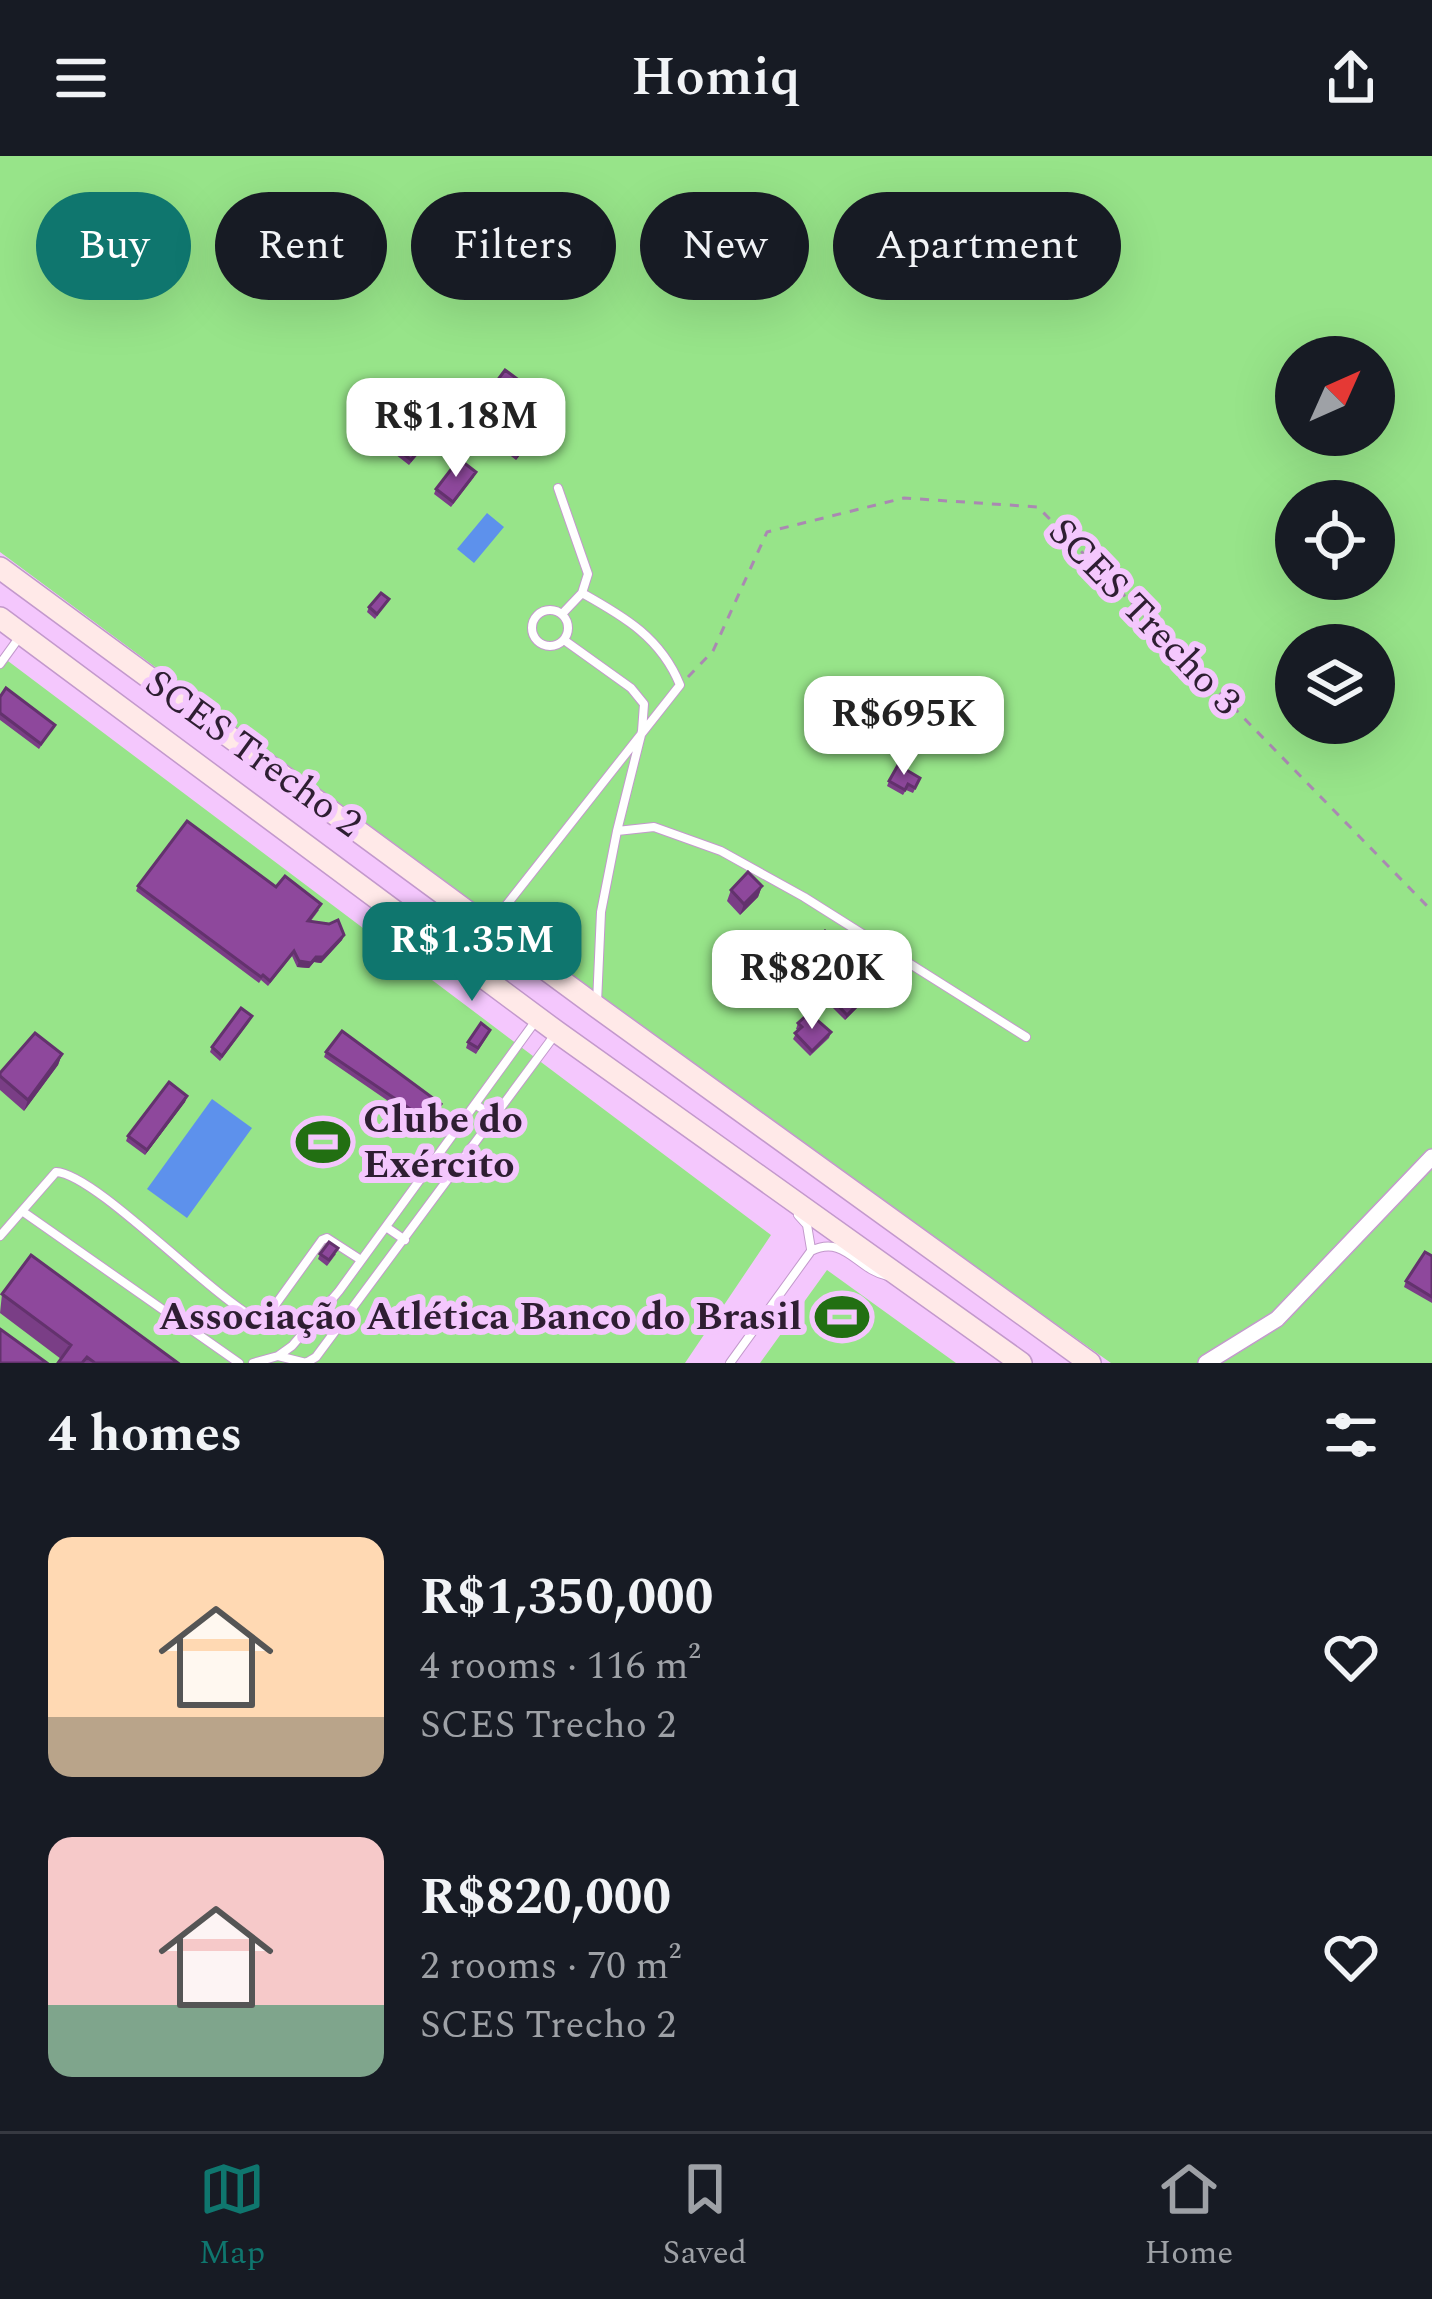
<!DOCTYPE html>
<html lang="en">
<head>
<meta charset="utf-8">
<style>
	body { margin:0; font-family:Spectral,serif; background:#242831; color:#f1f3f6; height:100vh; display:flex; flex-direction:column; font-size:45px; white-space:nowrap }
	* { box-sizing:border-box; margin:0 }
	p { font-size:39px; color:#9ea1a6 }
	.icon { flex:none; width:66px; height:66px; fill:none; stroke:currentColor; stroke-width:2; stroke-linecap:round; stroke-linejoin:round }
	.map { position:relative; height:1207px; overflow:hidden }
	.side { display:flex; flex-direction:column; background:#171b24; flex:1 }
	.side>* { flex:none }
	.top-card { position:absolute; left:36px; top:36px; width:1362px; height:108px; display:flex; gap:24px }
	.needle { width:78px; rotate:45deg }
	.fabs { position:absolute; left:1275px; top:180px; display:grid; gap:24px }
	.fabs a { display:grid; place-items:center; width:120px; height:120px; border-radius:50%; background:#171b24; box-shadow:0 12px 48px #0002; font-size:60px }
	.price { position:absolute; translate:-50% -102px; padding:0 27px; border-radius:24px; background:#fff; color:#222; font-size:39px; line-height:78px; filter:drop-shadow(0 3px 6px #0008) }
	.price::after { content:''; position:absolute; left:50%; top:72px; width:36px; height:27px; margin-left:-18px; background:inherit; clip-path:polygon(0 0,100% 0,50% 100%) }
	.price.on { background:#0f766e; color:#fff }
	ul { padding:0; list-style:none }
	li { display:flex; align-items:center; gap:36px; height:300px; padding:0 48px }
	li span { display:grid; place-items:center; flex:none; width:336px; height:240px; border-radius:24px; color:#555 }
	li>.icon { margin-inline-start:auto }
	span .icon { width:144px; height:144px; fill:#fffc; stroke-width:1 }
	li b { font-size:51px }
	h2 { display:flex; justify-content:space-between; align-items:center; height:144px; padding:0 48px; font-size:51px }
	.tag { padding:0 42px; border-radius:54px; background:#171b24; box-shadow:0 12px 48px #0002; font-size:42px; line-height:108px }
	.tag.on { background:#0f766e; color:#fff }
	header { display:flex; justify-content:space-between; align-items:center; height:156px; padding:0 48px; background:#171b24; font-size:54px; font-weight:600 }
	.menu { display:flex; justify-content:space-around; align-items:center; height:168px; border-top:3px solid #363941; background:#171b24; font-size:33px; color:#9ea1a6 }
	.menu a { display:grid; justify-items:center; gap:6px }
	.menu .on { color:#0f766e }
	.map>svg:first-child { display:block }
	.green { fill:#97e489; fill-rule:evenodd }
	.water { fill:#5d91ec }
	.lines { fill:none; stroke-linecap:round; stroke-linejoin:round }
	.service-casing { stroke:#c399cc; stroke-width:10 }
	.minor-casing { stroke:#c399cc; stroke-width:18 }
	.secondary-casing { stroke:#c399cc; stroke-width:24 }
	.path { stroke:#aa88b2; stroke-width:3; stroke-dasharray:9 9; stroke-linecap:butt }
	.service { stroke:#fff; stroke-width:8 }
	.minor { stroke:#fff; stroke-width:15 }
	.secondary { stroke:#ffe9e8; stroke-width:21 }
	.wall { fill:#7a3e86 }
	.shaded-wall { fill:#63326d }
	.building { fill:#8e489c; stroke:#63326d; stroke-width:3 }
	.labels { text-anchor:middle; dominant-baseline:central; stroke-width:12; stroke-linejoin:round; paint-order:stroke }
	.street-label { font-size:39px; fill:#2e1e32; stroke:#f4c7fd }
	.poi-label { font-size:39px; font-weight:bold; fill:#2e1e32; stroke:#f4c7fd; text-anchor:start }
</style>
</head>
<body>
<header><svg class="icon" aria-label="menu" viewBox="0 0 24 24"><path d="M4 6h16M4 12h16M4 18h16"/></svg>Homiq<svg class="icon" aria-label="share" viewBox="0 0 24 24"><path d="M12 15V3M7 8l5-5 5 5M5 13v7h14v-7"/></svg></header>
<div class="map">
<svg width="1432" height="1207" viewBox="0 0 1432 1207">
	<rect width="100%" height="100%" fill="#f4c7fd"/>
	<path class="green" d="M0 0H1432V1207H1111L765 963 0 396ZM1296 201H1374V279H1296ZM1296 345H1374V423H1296ZM1296 489H1374V567H1296Z
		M0 499 771 1079 685 1207H0Z
		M827 1114 956 1207H760Z"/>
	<path class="water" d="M487 357 504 371 474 407 457 393Z
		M212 943 252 972 187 1062 147 1033Z"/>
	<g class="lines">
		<defs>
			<path id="service" d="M558 332 588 418 582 437 562 458
				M532 472a18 18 0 1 1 36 0a18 18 0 1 1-36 0Z
				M564 484 631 532 644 548 642 575 617 675
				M0 508 21 479
				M489 771 680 529C661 482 625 461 582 437
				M597 847 601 756 617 675 654 671 721 695 804 741 1026 881
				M537 863 339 1135 292 1190 278 1200 306 1207 316 1201 554 880
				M475 948 495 962
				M22 1055 239 1207
				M798 1059 807 1069 811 1093
				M386 1071 405 1084
				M0 1080 56 1016C96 1018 209 1139 258 1164L268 1159 322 1084 327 1082 361 1104
				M253 1207 278 1200
				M730 1207 811 1095C845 1078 857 1114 888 1120"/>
			<path id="minor" d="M1206 1207 1277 1163 1432 1001"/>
			<path id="secondary" d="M0 412 597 851 1090 1207
				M0 462 557 876 1021 1207"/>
		</defs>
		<use href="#service" class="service-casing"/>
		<use href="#minor" class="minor-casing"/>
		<use href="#secondary" class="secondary-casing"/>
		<path class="path" d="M688 521 713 495 767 376 904 342 1038 351 1432 755"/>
		<use href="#service" class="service"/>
		<use href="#minor" class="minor"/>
		<use href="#secondary" class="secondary"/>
	</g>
	<path class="wall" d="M553 257 516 304 485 280 473 295 457 282 459 276Z
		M366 268 421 295 409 309 364 274Z
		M474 321 451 351 434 338 436 333Z
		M389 443 375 463 367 456 369 451Z
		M0 541 55 569 39 593 0 564Z
		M889 625 918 627 913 637 906 634 903 639 887 630Z
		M138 730 319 754 310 766 344 779 342 784 321 807 314 806 309 812 297 811 292 800 268 830 261 824 259 827 136 735Z
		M762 730 758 741 740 759 727 745 731 734Z
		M819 780 861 804 891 810 886 815 890 827 872 845 868 841 845 864 829 848 835 838 832 835 835 829 801 794 803 789Z
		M250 865 220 905 210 896 212 891Z
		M798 867 831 876 829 882 810 900 793 883 798 874 796 873Z
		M488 879 476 898 466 892 468 886Z
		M326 896 441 948 439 953 426 971 324 901Z
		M62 898 58 909 24 955 0 934V917Z
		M187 940 185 946 145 999 126 985 128 980Z
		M320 1098H336L327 1110 318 1103Z
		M1432 1100V1147L1404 1131 1406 1125Z
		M2 1138 178 1207H58L61 1203 0 1157Z"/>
	<path class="shaded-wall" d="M555 251 553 257 516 304 518 298Z
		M762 730 758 741 740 759 744 748Z
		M344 779 342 784 321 807 314 806 309 812 297 811 299 805 316 801Z
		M870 836 868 841 845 864 847 859Z
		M62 898 58 909 24 955 28 944Z
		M187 940 185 946 145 999 147 994Z"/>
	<path class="building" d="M505 214 555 251 518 298 487 274 475 289 459 276Z
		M378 254 423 289 411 304 366 268Z
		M459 303 476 316 453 346 436 333Z
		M381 437 389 443 377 458 369 451Z
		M6 532 55 569 41 588 0 557V541Z
		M898 609 920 622 915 632 908 628 905 634 889 625Z
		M187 665 276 731 285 720 321 748 308 765 329 768 338 764 344 779 323 801H316L311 807 299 805 294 795 270 825 263 819 261 821 138 730Z
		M748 716 762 730 744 748 731 734Z
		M825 775 861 804 878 791 893 804 884 814 892 822 874 840 870 836 847 859 831 842 838 834 834 830 839 825 803 789 816 777 819 780Z
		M241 852 252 860 222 900 212 891Z
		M809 857 831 876 812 895 795 877 802 871 798 867Z
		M481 867 490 874 478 892 468 886Z
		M342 875 441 948 428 965 326 896Z
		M35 877 62 898 28 944 0 920V917Z
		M169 926 187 940 147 994 128 980Z
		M329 1086 338 1092 329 1104 320 1098Z
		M1425 1096 1432 1100V1141L1406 1125Z
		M31 1099 178 1207H95L87 1201 82 1207H58L71 1189 2 1138Z
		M0 1173 47 1207H0Z"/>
	<defs>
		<symbol id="stadium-bare" viewBox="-9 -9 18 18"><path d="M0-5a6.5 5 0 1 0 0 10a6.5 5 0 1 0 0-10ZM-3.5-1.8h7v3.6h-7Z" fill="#226f12" stroke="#f4c7fd" stroke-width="2.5" paint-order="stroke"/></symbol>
	</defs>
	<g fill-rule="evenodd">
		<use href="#stadium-bare" x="285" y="948" width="76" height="76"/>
		<use href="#stadium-bare" x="804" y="1123" width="76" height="76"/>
	</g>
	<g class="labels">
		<g class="street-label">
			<text transform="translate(1144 461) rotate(46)">SCES Trecho 3</text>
			<text transform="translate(253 598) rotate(36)">SCES Trecho 2</text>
		</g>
		<g class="poi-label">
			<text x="363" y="964">Clube do<tspan x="363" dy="45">Exército</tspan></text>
			<text x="802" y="1161" text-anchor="end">Associação Atlética Banco do Brasil</text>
		</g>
	</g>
</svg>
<div class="fabs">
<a><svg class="needle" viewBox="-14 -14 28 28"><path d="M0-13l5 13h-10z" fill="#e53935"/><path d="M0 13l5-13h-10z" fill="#9ea1a6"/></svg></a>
<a><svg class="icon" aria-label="locate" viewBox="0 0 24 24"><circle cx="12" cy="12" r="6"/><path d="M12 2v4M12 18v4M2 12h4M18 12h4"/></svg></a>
<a><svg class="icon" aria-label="layers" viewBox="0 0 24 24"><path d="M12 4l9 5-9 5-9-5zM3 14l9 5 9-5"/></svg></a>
</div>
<b class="price" style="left:456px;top:324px">R$1.18M</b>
<b class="price" style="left:904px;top:622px">R$695K</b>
<b class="price on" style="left:472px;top:848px">R$1.35M</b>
<b class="price" style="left:812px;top:876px">R$820K</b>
<div class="top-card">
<a class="tag on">Buy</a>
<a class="tag">Rent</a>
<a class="tag">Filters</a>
<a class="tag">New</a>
<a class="tag">Apartment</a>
</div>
</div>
<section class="side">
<h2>4 homes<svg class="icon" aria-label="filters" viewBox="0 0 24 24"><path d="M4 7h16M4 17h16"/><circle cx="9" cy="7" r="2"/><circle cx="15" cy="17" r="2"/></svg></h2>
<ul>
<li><span style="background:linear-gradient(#ffd9b3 75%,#b9a48a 0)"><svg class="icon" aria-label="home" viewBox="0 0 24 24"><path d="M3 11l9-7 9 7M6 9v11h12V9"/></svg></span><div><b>R$1,350,000</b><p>4 rooms · 116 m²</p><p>SCES Trecho 2</p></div><svg class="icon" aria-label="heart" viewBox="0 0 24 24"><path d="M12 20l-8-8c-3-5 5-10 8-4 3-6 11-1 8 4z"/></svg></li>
<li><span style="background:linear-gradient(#f6c9c9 70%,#7fa58c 0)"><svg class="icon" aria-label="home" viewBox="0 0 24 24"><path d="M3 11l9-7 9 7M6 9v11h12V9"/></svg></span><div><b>R$820,000</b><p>2 rooms · 70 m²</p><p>SCES Trecho 2</p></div><svg class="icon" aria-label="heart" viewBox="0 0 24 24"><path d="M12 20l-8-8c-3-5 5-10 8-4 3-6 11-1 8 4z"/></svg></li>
</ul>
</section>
<nav class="menu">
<a class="on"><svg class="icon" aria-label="map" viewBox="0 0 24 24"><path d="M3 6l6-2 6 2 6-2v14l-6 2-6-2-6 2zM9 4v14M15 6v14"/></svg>Map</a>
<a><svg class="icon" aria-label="saved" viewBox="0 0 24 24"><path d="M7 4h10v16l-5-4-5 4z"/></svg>Saved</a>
<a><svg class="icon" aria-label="home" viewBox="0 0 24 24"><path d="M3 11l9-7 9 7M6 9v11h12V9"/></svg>Home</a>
</nav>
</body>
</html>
